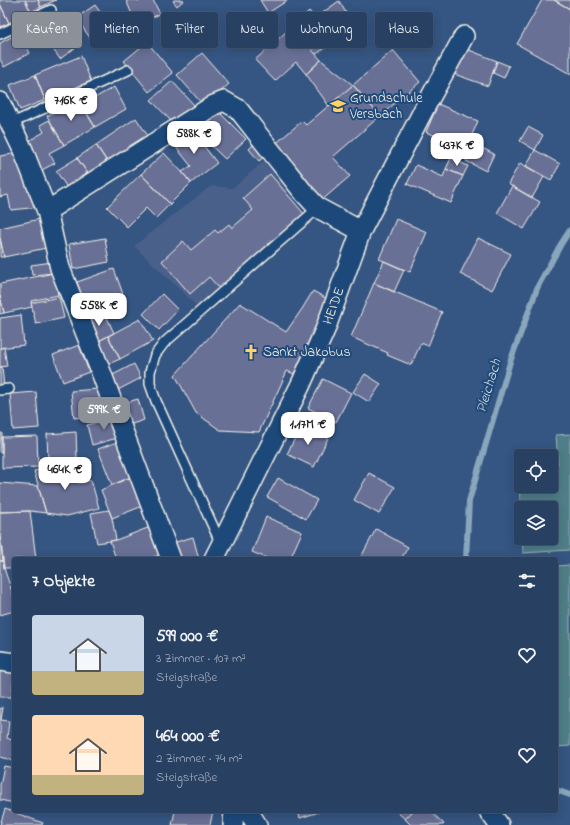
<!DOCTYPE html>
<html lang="de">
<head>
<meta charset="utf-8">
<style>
	body { margin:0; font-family:"Indie Flower",sans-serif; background:#304768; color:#f1f3f6; height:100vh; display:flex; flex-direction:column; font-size:15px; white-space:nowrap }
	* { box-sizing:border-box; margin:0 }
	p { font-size:13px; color:#a5afbe }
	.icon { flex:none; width:22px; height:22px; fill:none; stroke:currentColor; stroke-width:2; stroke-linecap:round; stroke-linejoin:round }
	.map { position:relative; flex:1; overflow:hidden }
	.drawer { position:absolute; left:12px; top:557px; width:546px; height:256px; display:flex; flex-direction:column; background:#284062; border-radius:4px; box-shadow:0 2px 10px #0003,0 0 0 1px #445977 }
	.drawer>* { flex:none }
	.banner { position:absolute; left:12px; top:12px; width:546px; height:36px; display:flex; gap:8px }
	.fabs { position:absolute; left:514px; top:449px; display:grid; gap:8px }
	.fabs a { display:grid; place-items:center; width:44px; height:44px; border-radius:4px; background:#284062; box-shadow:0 2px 10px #0003,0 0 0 1px #445977; font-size:20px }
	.price { position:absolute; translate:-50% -34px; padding:0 9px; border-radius:8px; background:#fff; color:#222; font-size:13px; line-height:26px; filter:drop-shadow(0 1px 2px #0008) }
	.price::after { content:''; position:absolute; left:50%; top:24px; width:12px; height:9px; margin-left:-6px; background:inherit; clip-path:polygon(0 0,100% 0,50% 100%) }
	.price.selected { background:#8c9099; color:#fff }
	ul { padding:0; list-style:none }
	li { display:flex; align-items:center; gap:12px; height:100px; padding:0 20px }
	li span { display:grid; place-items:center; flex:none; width:112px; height:80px; border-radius:4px; color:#555 }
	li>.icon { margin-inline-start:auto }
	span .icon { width:48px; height:48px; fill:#fffc; stroke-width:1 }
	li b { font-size:17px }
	h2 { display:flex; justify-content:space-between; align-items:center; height:48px; padding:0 20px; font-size:17px }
	.chip { padding:0 14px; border-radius:4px; background:#284062; box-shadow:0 2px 10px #0003,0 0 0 1px #445977; font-size:14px; line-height:36px }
	.chip.selected { background:#8c9099; color:#fff }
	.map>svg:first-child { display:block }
	.built { fill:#48608a }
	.green { fill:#4f7e88; stroke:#a2b8b8 }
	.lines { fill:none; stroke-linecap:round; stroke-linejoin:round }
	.stream { stroke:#89a7bc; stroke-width:6 }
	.building { fill:#697096; stroke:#f4f1e8 }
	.lane-casing { stroke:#f4f1e8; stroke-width:12 }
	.street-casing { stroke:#f4f1e8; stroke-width:22 }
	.lane { stroke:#1f4a7a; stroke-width:9 }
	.street { stroke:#1f4a7a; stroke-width:19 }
	.labels { text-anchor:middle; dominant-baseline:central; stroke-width:4; stroke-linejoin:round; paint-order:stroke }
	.poi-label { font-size:14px; fill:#f4f1e8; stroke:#1f4a7a; text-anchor:start }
	.street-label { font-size:14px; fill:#f4f1e8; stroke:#1f4a7a }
	.water-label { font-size:15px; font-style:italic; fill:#d9dedd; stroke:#1f4a7a }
</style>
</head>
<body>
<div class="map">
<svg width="570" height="825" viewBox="0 0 570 825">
	<rect width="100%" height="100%" fill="#355582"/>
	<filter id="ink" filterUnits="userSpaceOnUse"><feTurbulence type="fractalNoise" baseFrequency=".025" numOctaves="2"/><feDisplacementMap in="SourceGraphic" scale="8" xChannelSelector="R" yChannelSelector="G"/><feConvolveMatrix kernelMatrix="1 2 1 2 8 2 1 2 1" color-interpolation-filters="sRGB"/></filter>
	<g filter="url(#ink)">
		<path class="built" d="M264 161 305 215 199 308 134 246 159 226 211 186 233 188Z"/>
		<path class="green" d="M570 434V550L523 553 522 538H551V508H521V518L518 467H521V486H551V464H558L556 435Z
			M570 565V746L556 747V566Z"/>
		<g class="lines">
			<path class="stream" d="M466 559 469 501 510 362 538 286 561 244 570 230
				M556 790 570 795"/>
		</g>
		<path class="building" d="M0 0H25L31 12 9 23 0 4Z
			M25 0H38L41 7 31 12Z
			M38 0H56L41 7Z
			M126 0H138V1L141 0H153L160 14 136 24Z
			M174 0H184L177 6 173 1Z
			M260 0H288L268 13Z
			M542 0H554L570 9V74L517 44Z
			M554 0H570V9Z
			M339 1 355 28 316 54 312 50 330 33 315 18Z
			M0 4 9 23 0 27Z
			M95 5 112 28 93 42 76 18Z
			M309 11 330 33 312 50 321 60 306 74 296 62 275 81 255 60Z
			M56 13 79 45 60 59 36 26Z
			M19 33 30 53 4 67 0 59V43Z
			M147 42 173 73 149 92 124 61Z
			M464 48 497 61 488 86 454 74Z
			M393 50 420 82 380 116 353 85Z
			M202 53 229 84 204 106 177 75Z
			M81 56 91 81 45 100 35 75Z
			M321 60 353 85 329 106 306 74Z
			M497 61 509 66 504 78 493 73Z
			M35 75 45 100 20 110 10 85Z
			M172 81 195 106 174 124 151 100Z
			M353 85 380 116 333 157 350 176 320 202 273 146 302 121 306 125Z
			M114 87 126 109 95 127 82 105Z
			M78 99 95 127 64 145 47 116Z
			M438 104 478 121 466 149 426 132Z
			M218 111 246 139 225 159 197 132Z
			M136 118 150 139 110 166 96 145Z
			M49 120 64 145 49 153 55 163 42 170 27 142 44 132 40 125Z
			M528 127 543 135 535 150 520 141Z
			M190 128 217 163 191 183 182 172 191 166 172 142Z
			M255 143 266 155 259 161 249 149Z
			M474 144 494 154 486 171 466 161Z
			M96 145 110 166 91 178 77 158Z
			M535 150 560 164 551 180 526 166Z
			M19 153 39 207 11 210 8 195 0 197V156Z
			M164 153 182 172 191 183 170 204 141 174Z
			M77 158 91 178 70 192 56 171Z
			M451 158 468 166 463 176 446 169Z
			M520 163 544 177 532 198 508 184Z
			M416 165 443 177 446 169 463 176 451 203 407 184Z
			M141 174 170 204 156 218 146 208 127 227 107 207Z
			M270 174 305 215 220 289 209 277 190 294 162 261 183 241 191 250 215 230 218 233 229 224 232 228 253 210 243 198Z
			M512 186 540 202 524 229 497 213Z
			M40 219 46 248 4 257 0 238V228Z
			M396 219 427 232 410 272 379 259Z
			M0 238 4 257H0Z
			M105 238 109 262 73 269 69 244Z
			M478 238 511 254 492 290 460 274Z
			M384 261 404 270 394 292 374 283Z
			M52 262 54 273 32 275 31 265Z
			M114 269 124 297 86 310 77 282Z
			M54 273 58 295 31 301 32 307 4 313 0 296V284Z
			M374 283 442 312 428 346 421 343 411 365 387 355 388 353 351 337Z
			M313 291 331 301 320 320 294 374 287 371 259 432 220 430 196 413 175 375 240 303 286 332 302 309Z
			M162 294 178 310 159 330 143 314Z
			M0 296 4 313 0 314Z
			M59 297 64 318 36 324 31 303Z
			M104 311 114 333 93 344 84 319Z
			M21 315 24 345 0 348V318Z
			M140 319 153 341 120 359 108 336Z
			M108 336 120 359 104 366 93 344Z
			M79 345 89 372 63 382 53 355Z
			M4 347 7 366 0 367V348Z
			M134 364 141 378 114 392 107 378Z
			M0 367H2L4 387H0Z
			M365 374 381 384 369 402 353 392Z
			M323 379 351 393 336 422 308 408Z
			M99 389 102 415 74 418 71 391Z
			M36 392 39 428 13 430 10 394Z
			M138 399 144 420 126 426 120 404Z
			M306 415 324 424 319 434 301 426Z
			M115 417 121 437 92 445 87 425Z
			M301 426 328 438 314 467 287 454Z
			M76 432 77 459 48 461 47 434Z
			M0 433H2V453H0Z
			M37 436 38 467 2 468V437Z
			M117 442 131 477 112 485 98 449Z
			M76 464 78 483 91 480 99 508 67 516 46 513 34 471Z
			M369 473 395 487 379 514 354 500Z
			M131 477 143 506 112 518 101 490Z
			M278 478 317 500 306 519 267 497Z
			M0 483 38 486 46 513 30 511 0 512Z
			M109 510 112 518 116 540 97 543 91 513Z
			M30 511 36 559H14V568H4L0 533V512Z
			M266 517 302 532 290 559H269L252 552Z
			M153 526 161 554 149 559H116L110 541 116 540Z
			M376 529 408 547 401 559H360Z
			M193 537 199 559H173L169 544Z
			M0 538 3 561H0Z
			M0 561H3L4 568 14 598V611L0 615Z
			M0 665 14 672 12 697H0Z
			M0 708H3L1 720 9 721 7 738 14 741V761L0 757Z
			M4 766 14 768V803L0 800V785Z
			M5 809 43 823 42 825H0Z
			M175 811H213L210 825H172Z
			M298 811H322L300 818Z
			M398 811H413L405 819 397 812Z
			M413 811H430L444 824 443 825H411L405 819Z"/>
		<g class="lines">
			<defs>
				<path id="lane" d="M0 34 51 10
					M10 124 128 70
					M0 390 9 389
					M221 544 156 401 150 384V372L155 355 164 343 318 208"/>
				<path id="street" d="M0 102 23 150 47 211 60 268 101 372 171 559
					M47 211 214 105 224 101 238 109 304 193 318 208 361 231
					M214 559 301 384 325 330 361 231 424 109 464 36
					M0 661 14 663
					M248 811 257 825
					M489 811 499 825
					M233 825 234 811"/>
			</defs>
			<use href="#lane" class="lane-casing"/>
			<use href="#street" class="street-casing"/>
			<use href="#lane" class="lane"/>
			<use href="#street" class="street"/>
		</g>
	</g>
	<defs>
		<symbol id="school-bare" viewBox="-9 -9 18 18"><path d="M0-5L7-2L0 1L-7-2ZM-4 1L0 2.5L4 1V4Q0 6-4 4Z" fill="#ffd166" stroke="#1f4a7a" stroke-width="2.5" paint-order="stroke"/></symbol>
		<symbol id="church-bare" viewBox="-9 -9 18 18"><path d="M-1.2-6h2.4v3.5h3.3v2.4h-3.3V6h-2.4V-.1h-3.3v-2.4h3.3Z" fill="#ffd166" stroke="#1f4a7a" stroke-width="2.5" paint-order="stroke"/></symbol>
	</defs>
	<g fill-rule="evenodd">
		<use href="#school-bare" x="327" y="95" width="22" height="22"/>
		<use href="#church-bare" x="240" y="341" width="22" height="22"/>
	</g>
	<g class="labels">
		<g class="poi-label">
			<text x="350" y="98">Grundschule<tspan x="350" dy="16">Versbach</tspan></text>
			<text x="263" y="352">Sankt Jakobus</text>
		</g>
		<g class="street-label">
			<text transform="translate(334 306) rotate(-70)">HEIDE</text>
		</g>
		<g class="water-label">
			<text transform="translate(489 386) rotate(-73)">Pleichach</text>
		</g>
	</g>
</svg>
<div class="fabs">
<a><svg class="icon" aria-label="locate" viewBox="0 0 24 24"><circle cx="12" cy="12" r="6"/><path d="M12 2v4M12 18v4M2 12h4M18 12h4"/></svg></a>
<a><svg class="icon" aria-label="layers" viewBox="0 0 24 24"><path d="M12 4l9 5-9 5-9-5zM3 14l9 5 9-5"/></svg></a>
</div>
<b class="price" style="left:71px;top:122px">716K €</b>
<b class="price" style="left:194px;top:155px">588K €</b>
<b class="price" style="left:457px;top:167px">437K €</b>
<b class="price" style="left:99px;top:327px">558K €</b>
<b class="price selected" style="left:104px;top:431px">599K €</b>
<b class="price" style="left:308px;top:446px">1.17M €</b>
<b class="price" style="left:65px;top:491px">464K €</b>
<div class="banner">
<a class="chip selected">Kaufen</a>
<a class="chip">Mieten</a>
<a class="chip">Filter</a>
<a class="chip">Neu</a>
<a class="chip">Wohnung</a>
<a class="chip">Haus</a>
</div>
<section class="drawer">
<h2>7 Objekte<svg class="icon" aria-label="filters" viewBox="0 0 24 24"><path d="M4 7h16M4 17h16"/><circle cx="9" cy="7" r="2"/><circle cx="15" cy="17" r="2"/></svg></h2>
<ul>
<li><span style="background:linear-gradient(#c9d6e8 70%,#c2b280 0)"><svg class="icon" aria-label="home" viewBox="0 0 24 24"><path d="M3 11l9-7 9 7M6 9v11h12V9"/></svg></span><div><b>599 000 €</b><p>3 Zimmer · 107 m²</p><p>Steigstraße</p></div><svg class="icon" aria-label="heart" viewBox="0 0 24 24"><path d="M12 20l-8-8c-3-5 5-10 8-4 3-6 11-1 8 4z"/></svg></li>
<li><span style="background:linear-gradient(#ffd9b3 75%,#c2b280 0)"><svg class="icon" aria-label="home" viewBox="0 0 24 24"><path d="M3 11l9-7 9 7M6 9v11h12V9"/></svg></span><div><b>464 000 €</b><p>2 Zimmer · 74 m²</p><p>Steigstraße</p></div><svg class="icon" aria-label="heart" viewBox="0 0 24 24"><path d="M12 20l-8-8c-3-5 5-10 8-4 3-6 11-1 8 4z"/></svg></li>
</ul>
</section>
</div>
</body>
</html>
